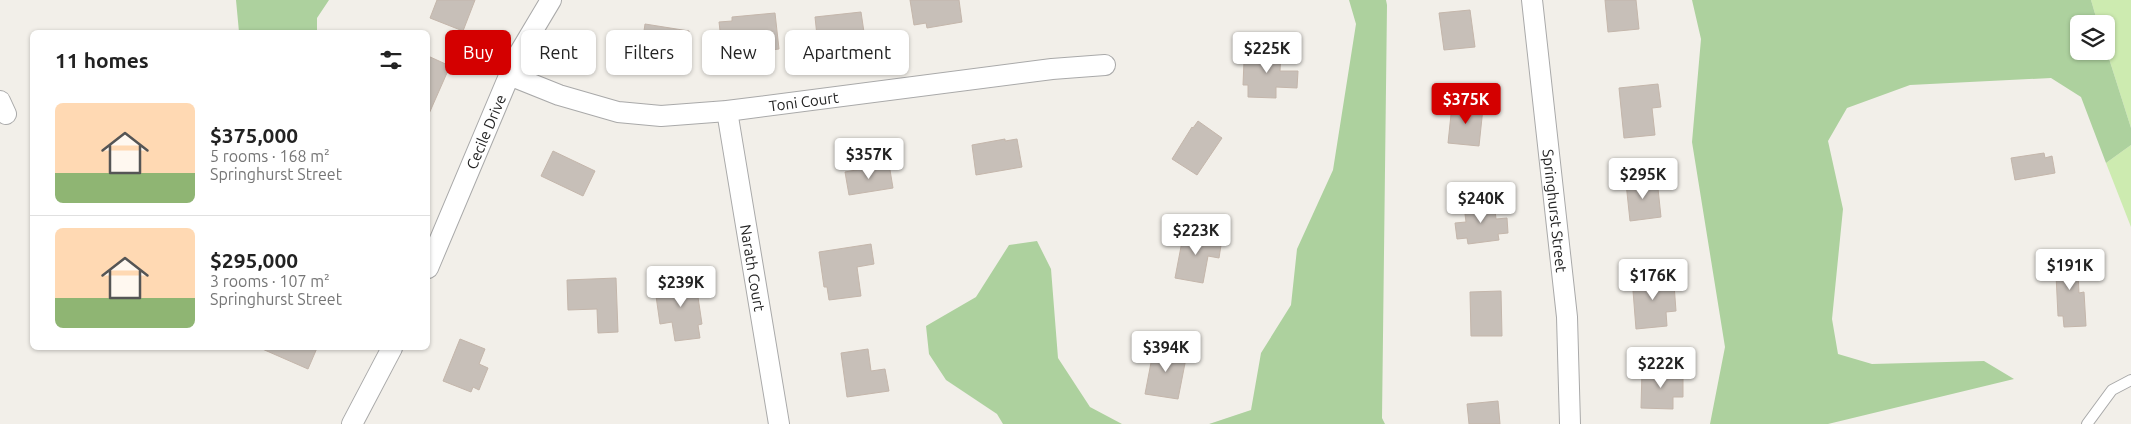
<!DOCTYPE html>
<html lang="en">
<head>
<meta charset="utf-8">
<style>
	body { margin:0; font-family:Ubuntu,sans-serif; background:#f2f2f2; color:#222; height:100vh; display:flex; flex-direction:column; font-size:19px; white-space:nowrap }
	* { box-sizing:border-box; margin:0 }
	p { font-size:16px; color:#767676 }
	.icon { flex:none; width:28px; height:28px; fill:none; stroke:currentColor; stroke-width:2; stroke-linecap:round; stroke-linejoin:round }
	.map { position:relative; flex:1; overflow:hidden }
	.drawer { position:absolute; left:30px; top:30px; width:400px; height:320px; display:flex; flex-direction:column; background:#fff; border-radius:8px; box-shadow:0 1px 4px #0004 }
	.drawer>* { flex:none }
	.guide { position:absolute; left:445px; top:30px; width:475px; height:45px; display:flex; gap:10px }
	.controls { position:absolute; left:2070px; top:15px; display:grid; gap:10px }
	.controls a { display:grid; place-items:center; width:45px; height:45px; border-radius:8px; background:#fff; box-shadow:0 1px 4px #0004; font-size:25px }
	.price { position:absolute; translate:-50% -42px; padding:0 11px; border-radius:5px; background:#fff; color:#222; font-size:16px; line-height:32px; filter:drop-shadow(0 1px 2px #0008) }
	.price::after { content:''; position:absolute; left:50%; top:30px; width:15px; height:11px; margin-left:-8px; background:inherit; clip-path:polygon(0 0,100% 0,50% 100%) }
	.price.on { background:#d40000; color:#fff }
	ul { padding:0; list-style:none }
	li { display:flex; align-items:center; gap:15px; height:125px; padding:0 25px }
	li+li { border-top:1px solid #e0e0e0 }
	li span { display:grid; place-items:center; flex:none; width:140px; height:100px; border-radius:8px; color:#555 }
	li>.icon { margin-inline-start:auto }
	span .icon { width:60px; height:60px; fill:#fffc; stroke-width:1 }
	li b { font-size:21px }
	h2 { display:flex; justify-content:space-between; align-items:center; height:60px; padding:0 25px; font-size:21px }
	.pill { padding:0 18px; border-radius:8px; background:#fff; box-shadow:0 1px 4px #0004; font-size:18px; line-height:45px }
	.pill.on { background:#d40000; color:#fff }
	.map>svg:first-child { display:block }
	.grass { fill:#cdebb0 }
	.forest { fill:#add19e }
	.building { fill:#c7bfb8; stroke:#c4b6ab }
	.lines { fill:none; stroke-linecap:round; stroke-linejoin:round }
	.lane-casing { stroke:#a9a9a9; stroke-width:12 }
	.street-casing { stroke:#a9a9a9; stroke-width:22 }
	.lane { stroke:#fff; stroke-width:10 }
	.street { stroke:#fff; stroke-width:20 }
	.labels { text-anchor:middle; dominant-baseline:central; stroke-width:4.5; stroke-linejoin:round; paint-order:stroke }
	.street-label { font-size:15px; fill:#222; stroke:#fff }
</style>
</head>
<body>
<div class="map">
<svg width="2131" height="424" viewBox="0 0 2131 424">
	<rect width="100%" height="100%" fill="#f2efe9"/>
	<path class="grass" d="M2091 0H2131V128L2106 49V24H2098Z
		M2131 145V227L2106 163Z"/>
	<path class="forest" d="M236 0H329L317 18V32H239Z
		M1349 0H1386L1387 5 1382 418 1385 424H1209L1251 410 1261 353 1291 305 1297 249 1333 170 1356 24Z
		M1692 0H2091L2098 24H2079V51H2106V49L2131 128V145L2106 163 2081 97 2051 78 1910 85 1847 108 1828 141 1843 209 1832 319 1838 354 1872 364 1984 361 2014 379 1828 424H1710L1725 347 1692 142 1701 39Z
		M1037 241 1051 269 1058 358 1090 407 1122 424H1003L997 414 946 380 929 354 926 326 976 297 1009 245Z"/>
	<path class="building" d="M437 0H475L463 31 430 18Z
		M910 0H959L962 22 927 28 926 23 914 25Z
		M1605 0H1636L1639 29 1608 32Z
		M1470 10 1475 47 1444 50 1439 13Z
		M861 12 865 39 818 45 815 17Z
		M775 13 779 49 723 56 719 22 732 21V17Z
		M645 24 689 31 685 58 677 57V60L641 52Z
		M1255 47 1281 51 1280 71H1298L1297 88 1276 87V98L1248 97V85H1243L1244 61H1255Z
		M428 56 450 66 428 116Z
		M1658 84 1661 107 1652 108 1655 135 1624 138 1619 88Z
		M1452 105 1483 108 1479 146 1448 143Z
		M1198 121 1222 138 1197 175 1172 159 1192 127 1193 128Z
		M1005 139V141L1017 139 1022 167 976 175 972 145Z
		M553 151 595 171 583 196 541 176Z
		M2044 153 2045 158 2052 156 2055 173 2015 180 2011 158Z
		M889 164 893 188 849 195 845 172Z
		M1657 179 1661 217 1630 221 1626 183Z
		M1494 202 1496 219 1507 218 1508 233 1498 234 1499 240 1468 244 1467 238 1457 239 1455 223 1466 222 1464 206Z
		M1184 231 1222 239 1219 258 1208 256 1203 283 1175 278Z
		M871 244 874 264 857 267 861 296 829 300 827 287H824L819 252Z
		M2077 253 2079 293 2084 292 2086 326 2064 327 2063 316H2058L2055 254Z
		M1663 275 1664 285 1674 284 1676 311 1666 312 1667 326 1636 329 1632 278Z
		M695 277 702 324 698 325 700 338 675 341 672 322 660 324 655 289 672 287 671 281Z
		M616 278 618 332 598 333 597 309 568 310 567 280Z
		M1501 291 1502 336H1471L1470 292Z
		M460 339 485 349 479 364 488 368 479 390 473 387 471 392 443 381Z
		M1154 347 1187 353 1178 399 1145 394Z
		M260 348H317L308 369Z
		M868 349 871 371 885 369 889 391 847 397 841 353Z
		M1642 370 1683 371V397H1673V409L1641 408Z
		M1498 401 1500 424H1469L1467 404Z"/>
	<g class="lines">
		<defs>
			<path id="lane" d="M2087 424 2112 390 2131 380"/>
			<g id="street">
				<path id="s1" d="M1532 0 1567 317 1570 424"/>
				<path id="s2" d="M509 75 559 95 618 112 661 116 727 111 1052 69 1105 65"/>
				<path d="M0 101 6 114"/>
				<path id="s3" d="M727 111 779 424"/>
				<path id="s4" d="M428 268 517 57 551 0"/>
				<path d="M352 424 392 348"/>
			</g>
		</defs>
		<use href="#lane" class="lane-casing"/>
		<use href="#street" class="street-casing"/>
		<use href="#lane" class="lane"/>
		<use href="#street" class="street"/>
	</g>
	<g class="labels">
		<g class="street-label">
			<text stroke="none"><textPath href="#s2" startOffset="302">Toni Court</textPath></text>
			<text stroke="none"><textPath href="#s4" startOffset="148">Cecile Drive</textPath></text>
			<text stroke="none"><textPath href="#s1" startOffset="212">Springhurst Street</textPath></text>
			<text stroke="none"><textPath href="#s3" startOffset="159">Narath Court</textPath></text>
		</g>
	</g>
</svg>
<div class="controls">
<a><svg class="icon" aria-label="layers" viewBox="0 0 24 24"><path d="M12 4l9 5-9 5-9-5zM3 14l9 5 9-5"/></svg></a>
</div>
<b class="price" style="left:1267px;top:74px">$225K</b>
<b class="price on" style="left:1466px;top:125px">$375K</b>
<b class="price" style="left:869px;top:180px">$357K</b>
<b class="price" style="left:1643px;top:200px">$295K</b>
<b class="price" style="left:1481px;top:224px">$240K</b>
<b class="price" style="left:1196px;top:256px">$223K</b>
<b class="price" style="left:2070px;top:291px">$191K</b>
<b class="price" style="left:1653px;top:301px">$176K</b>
<b class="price" style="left:681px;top:308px">$239K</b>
<b class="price" style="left:1166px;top:373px">$394K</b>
<b class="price" style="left:1661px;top:389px">$222K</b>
<div class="guide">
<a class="pill on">Buy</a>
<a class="pill">Rent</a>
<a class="pill">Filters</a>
<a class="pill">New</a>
<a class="pill">Apartment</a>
</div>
<section class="drawer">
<h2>11 homes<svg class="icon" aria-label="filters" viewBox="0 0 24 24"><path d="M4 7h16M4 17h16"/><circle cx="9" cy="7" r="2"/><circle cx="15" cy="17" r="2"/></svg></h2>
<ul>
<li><span style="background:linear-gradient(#ffd9b3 70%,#8fb573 0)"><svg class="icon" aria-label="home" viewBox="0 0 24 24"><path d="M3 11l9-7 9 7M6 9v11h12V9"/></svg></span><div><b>$375,000</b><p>5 rooms · 168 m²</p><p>Springhurst Street</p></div></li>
<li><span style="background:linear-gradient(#ffd9b3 70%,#8fb573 0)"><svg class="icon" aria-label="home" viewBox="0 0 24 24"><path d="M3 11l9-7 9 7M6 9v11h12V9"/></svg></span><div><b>$295,000</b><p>3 rooms · 107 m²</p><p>Springhurst Street</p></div></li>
</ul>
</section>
</div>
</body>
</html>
